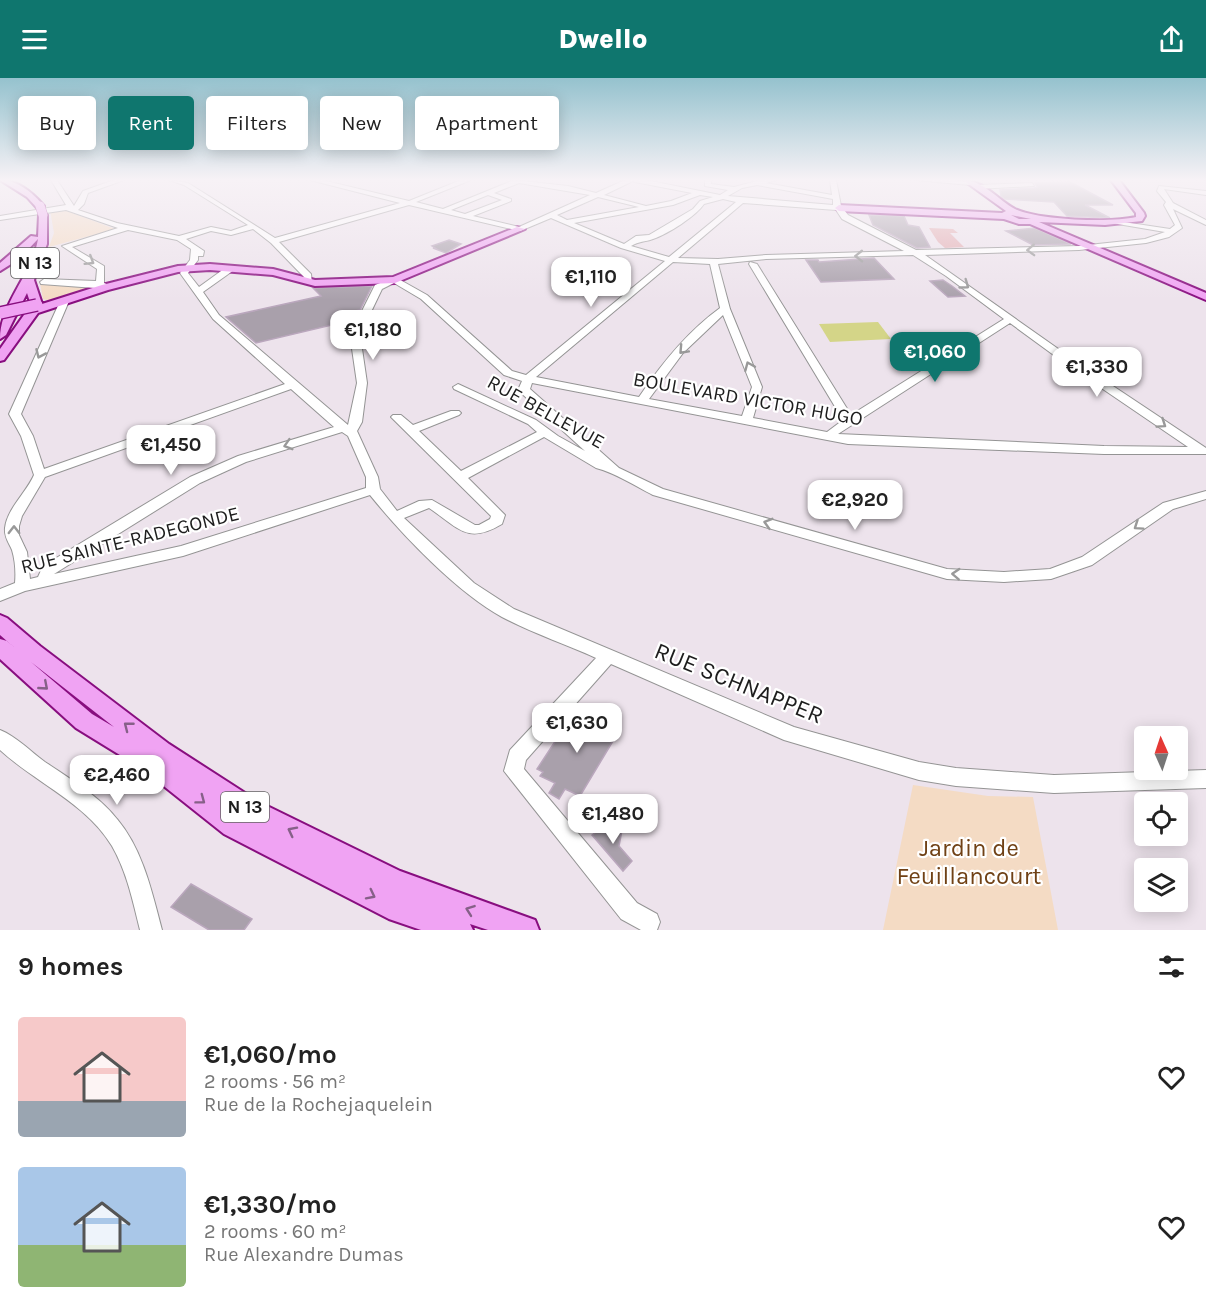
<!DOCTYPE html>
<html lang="en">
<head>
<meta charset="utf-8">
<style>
	body { margin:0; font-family:Karla,sans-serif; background:#f2f2f2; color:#222; height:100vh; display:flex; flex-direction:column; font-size:22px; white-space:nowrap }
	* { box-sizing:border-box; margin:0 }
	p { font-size:20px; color:#767676 }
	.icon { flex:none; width:33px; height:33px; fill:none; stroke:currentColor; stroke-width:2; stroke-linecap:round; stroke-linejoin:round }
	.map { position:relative; height:852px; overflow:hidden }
	.sheet { display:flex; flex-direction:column; background:#fff; flex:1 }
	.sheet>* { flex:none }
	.top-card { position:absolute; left:18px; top:18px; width:600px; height:54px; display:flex; gap:12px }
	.needle { width:39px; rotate:357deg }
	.fabs { position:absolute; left:1134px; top:648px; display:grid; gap:12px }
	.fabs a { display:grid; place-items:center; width:54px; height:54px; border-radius:6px; background:#fff; box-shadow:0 3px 15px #0003; font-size:30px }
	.price { position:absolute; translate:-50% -51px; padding:0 14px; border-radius:12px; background:#fff; color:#222; font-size:20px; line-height:39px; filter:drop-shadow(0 2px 3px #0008) }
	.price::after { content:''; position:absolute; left:50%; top:36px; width:18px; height:14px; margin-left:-9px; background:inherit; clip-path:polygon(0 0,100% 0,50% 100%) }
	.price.selected { background:#0f766e; color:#fff }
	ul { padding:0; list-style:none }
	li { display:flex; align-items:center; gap:18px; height:150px; padding:0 18px }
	li span { display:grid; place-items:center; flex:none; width:168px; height:120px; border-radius:6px; color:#555 }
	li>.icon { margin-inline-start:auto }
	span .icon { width:72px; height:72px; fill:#fffc; stroke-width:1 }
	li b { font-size:26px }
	h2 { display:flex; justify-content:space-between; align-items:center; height:72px; padding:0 18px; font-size:26px }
	.tag { padding:0 21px; border-radius:6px; background:#fff; box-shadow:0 3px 15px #0003; font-size:21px; line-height:54px }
	.tag.selected { background:#0f766e; color:#fff }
	header { display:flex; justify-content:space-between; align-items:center; height:78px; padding:0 18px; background:#0f766e; color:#fff; font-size:27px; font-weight:800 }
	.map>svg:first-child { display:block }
	.grass { fill:#e3aeb3 }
	.park { fill:#f4dbc4 }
	.pitch { fill:#d4d588 }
	.building { fill:#a9a0ab; stroke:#baa7bd; stroke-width:1.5 }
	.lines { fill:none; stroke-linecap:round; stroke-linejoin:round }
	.minor-casing { stroke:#949494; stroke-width:2 }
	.major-casing { stroke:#880e7f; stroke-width:4 }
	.minor { fill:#fff; fill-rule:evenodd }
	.major { fill:#f0a3f3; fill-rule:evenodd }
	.major-bridge-far1-casing { stroke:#880e7f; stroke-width:10; stroke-linecap:butt }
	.major-bridge-casing { stroke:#880e7f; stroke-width:14; stroke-linecap:butt }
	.major-bridge-far1 { stroke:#f0a3f3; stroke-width:9 }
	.major-bridge { stroke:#f0a3f3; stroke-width:11 }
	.oneway { stroke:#999 }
	.oneway2 { stroke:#866088 }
	.labels { text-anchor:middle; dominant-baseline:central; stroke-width:4.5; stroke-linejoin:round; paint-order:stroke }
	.shield { fill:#fff; stroke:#616161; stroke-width:1.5 }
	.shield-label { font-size:18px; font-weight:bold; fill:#1d1d1d }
	.street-label { font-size:20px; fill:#1d1d1d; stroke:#fff }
	.near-street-label { font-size:24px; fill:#1d1d1d; stroke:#fff }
	.near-park-label { font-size:24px; fill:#704115; stroke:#fff }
</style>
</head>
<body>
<header><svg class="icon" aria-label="menu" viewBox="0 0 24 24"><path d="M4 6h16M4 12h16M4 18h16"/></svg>Dwello<svg class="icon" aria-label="share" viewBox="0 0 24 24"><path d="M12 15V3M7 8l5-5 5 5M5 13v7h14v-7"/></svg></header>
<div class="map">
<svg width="1206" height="852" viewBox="0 0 1206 852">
	<rect width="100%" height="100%" fill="#ede3ec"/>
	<path class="grass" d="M929 150 953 151 958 155H950L964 169 945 170 938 164Z"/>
	<path class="park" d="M50 132 67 133 115 151 49 169 54 155Z
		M40 205 93 207C84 216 56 225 43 221Z
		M913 707 988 718 1033 719 1058 852H883Z"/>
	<path class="pitch" d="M878 244 891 261 830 264 819 246Z"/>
	<path class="building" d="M1070 104 1113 127H1085L1110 140 1067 138 1054 124 1005 121 1001 118 1000 112 1034 110 1037 109 1035 105Z
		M869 137 904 138 908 147 919 149 930 169 917 170 873 147Z
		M1035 150 1071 166 1033 167 1006 153Z
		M449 162 461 166 446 175 433 170H435L432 168Z
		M874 180 894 201 821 204 806 182H818L819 184Z
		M943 202 952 208 965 218 948 219 930 203Z
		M372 208 360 232 355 233 358 236 348 258 340 245 256 265 226 239 321 218 313 210Z
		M582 635 619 653 580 718 565 711 559 721 549 715 555 705 540 698 543 694 537 691 573 636 579 639Z
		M605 747 622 752 619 768 632 783 623 793 592 757Z
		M191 806 252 841 244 852H209L171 829Z"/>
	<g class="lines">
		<defs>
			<path id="minor" d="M51 102H57L74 128 83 113 114 102H124L88 115 84 126 78 132 117 145 179 158 211 149 231 153 248 147 184 107 169 102 188 105 275 160 400 125 310 102H322L409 123 461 102H471L416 124 443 131 514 102 568 108 596 115 625 102H646L720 117 728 112 705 108V102H711V106L734 109 761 102H776L766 105 832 117 830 102H836L841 128 848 137 916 172 1079 168 1145 161 1165 154 1106 144 1110 142 1170 151 1175 147 1164 127 1166 124 1157 113 1159 108 1206 113V117L1164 111 1173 125 1206 142V147L1173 131 1182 150 1169 159 1146 165 1079 172 925 177 1074 282 1206 370V376H1104L848 366 532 305 530 311 619 390 663 411 947 491 1004 494 1050 491 1082 479 1163 425 1206 413V421L1173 431 1092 487 1051 501 1004 504 947 501 653 417C635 408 614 394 596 390L544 359 468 400 505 437 502 446C467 467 459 450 429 430L404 440 474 505 514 531 794 649 919 684 956 690 1054 697 1206 692V710L1054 715 956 708 919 702 784 662 611 586 526 682 524 691 637 825 657 836 660 844 657 852H641L621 841 504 693 510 672 596 580C565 566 532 555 502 539 457 514 403 458 370 417L183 478 25 513 0 523V511L15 505C16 494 15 482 12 472 9 465 4 459 5 450 7 431 26 415 34 397L21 358 9 336 61 221 69 223 21 336 33 358 44 391 285 306 213 241 180 195 190 182 191 171 177 162 128 152 72 169 104 188V205L109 207V211L41 206 40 204 44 201 96 203 97 191 62 168 118 150 66 132 0 142V138L66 127ZM633 103 635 104 692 115 671 123 646 128 604 117ZM519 105 590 117 519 149 473 138 511 123V121L494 115ZM757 107 833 121V127L728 118 742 110ZM488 117 502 122 465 136 451 132ZM700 117 713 119 700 123 693 131 649 157 636 158 624 166 574 145 673 127ZM598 119 639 129 567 142 557 137ZM723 121 736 124 669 179 631 168C639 163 645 164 653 161 668 156 696 138 704 126ZM743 125 836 132 842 141 904 173 766 177 718 181 678 180ZM409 127 520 153 551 140 621 170 665 183 526 297 512 293 427 217 395 199 375 207 350 257 357 305 348 347 219 237 203 214 234 192V188H228L199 209 188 195 198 182V178H203L204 173 186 161 211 153 231 157 253 151 271 165 304 199 306 205H312L311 196 279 164ZM913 177 946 198 1004 241 851 337 757 186 750 184 749 186 843 342 827 354 753 340 762 309 730 231 718 186 766 181ZM673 184 710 186 720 230C687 254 662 285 639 319L536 299ZM394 205 421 221 504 297 522 303 518 312 520 314 585 373 558 358 536 342 458 306 453 309 454 311 528 346 537 354 461 393 419 353 459 337 461 335 459 333H451L413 347 401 337H393L391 339 393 341 491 438 490 441 479 447H475L432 422 419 423 397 433 380 411 378 399 357 353 362 344 367 305 360 257 382 211ZM723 237 752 309 742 338 649 321 683 275ZM1010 245 1066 286 1188 369 1104 368 838 356ZM291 311 334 349 238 378 190 399 43 488 38 499 30 501 27 474 19 457V448L22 438 45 399ZM342 354 348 358 366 399V410L181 468 54 496 200 405 246 384Z
				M915 102H956L973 105 970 107Z
				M1032 105 1034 108 977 111 974 109 977 107Z
				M0 652C16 658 31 674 45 684 70 701 98 717 117 741 143 772 152 814 162 852H140C133 824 127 794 112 768 86 725 36 705 0 672Z"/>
			<path id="major" d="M0 102C18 102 33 115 44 128L37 130 27 119Z
				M963 102C983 102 998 122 1015 131 1038 142 1111 145 1136 139V135L1111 102H1119L1144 135 1145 138 1142 143 1105 147 1039 144 1206 215V222L1030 146H1019L1004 141 839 133 835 130 839 127 1002 135 1006 133ZM1011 137 1031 141H1019Z
				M43 134 47 137V166L34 202 42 226 102 207 178 188 210 186 273 191 315 202 393 199 517 149 525 151 395 205 315 208 273 197 210 192 178 194 108 212 38 235 4 282 0 283V271L31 227 27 215 6 257 0 261C0 225 32 197 38 161L19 181 0 193V185L31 158 38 159 39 137Z
				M0 537 7 540 40 568 169 666 259 724 400 793 535 842 539 852H488L470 846 473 852H421L389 841 224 756 141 690 76 650 0 581V561L7 563 16 571 0 557ZM31 584 114 649 92 636Z"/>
		</defs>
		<use href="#minor" class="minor-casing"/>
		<use href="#major" class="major-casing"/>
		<use href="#minor" class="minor"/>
		<use href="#major" class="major"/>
		<defs>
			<path id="major-bridge-far1" d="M40 128 43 137"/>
			<path id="major-bridge" d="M0 235 37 227"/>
		</defs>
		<use href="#major-bridge-far1" class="major-bridge-far1-casing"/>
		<use href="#major-bridge" class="major-bridge-casing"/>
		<use href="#major-bridge-far1" class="major-bridge-far1"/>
		<use href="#major-bridge" class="major-bridge"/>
	</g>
	<defs><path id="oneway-chevron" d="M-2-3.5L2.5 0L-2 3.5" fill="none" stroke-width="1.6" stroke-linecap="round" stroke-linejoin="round" transform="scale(1.5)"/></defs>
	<g class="oneway">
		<use href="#oneway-chevron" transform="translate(1031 172) rotate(178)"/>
		<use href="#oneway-chevron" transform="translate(859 178) rotate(179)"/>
		<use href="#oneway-chevron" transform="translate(90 183) rotate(32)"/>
		<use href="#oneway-chevron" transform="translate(965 207) rotate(36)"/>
		<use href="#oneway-chevron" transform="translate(683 272) rotate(133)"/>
		<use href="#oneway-chevron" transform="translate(40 276) rotate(114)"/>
		<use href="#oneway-chevron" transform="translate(749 288) rotate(-113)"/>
		<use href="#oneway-chevron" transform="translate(1162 346) rotate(34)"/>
		<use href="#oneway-chevron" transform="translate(288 367) rotate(163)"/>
		<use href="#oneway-chevron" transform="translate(768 445) rotate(-164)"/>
		<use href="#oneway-chevron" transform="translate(1138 448) rotate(146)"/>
		<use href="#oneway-chevron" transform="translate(14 452) rotate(-90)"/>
		<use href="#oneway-chevron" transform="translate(956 496) rotate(-177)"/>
	</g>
	<g class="oneway2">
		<use href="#oneway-chevron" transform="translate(44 608) rotate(41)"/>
		<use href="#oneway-chevron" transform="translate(128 648) rotate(-142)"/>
		<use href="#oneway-chevron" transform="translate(201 722) rotate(37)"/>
		<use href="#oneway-chevron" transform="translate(292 753) rotate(-153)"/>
		<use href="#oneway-chevron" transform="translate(371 817) rotate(27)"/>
		<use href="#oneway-chevron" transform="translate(470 832) rotate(-160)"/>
	</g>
	<linearGradient id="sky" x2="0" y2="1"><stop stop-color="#95c2ce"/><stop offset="0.46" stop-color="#f7f2f6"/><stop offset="1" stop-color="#f7f2f6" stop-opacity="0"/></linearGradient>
	<rect width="1206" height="222" fill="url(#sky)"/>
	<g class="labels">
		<g class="shield">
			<rect x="11" y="170" width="48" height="30" rx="4.5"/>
			<rect x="221" y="714" width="48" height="30" rx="4.5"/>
		</g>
		<g class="shield-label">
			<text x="35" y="185">N 13</text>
			<text x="245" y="729">N 13</text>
		</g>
		<g class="street-label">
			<text transform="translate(748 321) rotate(10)">BOULEVARD VICTOR HUGO</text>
			<text transform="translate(546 334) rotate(29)">RUE BELLEVUE</text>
			<text transform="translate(130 462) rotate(-14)">RUE SAINTE-RADEGONDE</text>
		</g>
		<g class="near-street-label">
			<text transform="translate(739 605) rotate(22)">RUE SCHNAPPER</text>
		</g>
		<g class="near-park-label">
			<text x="969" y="770">Jardin de<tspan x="969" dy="28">Feuillancourt</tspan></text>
		</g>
	</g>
</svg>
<div class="fabs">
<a><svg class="needle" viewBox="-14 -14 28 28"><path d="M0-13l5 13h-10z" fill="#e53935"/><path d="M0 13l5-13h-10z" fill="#767676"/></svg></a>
<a><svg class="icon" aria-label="locate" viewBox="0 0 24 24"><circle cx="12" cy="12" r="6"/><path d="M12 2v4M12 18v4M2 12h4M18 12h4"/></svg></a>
<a><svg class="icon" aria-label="layers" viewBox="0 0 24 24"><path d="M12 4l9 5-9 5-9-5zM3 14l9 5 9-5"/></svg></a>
</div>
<b class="price" style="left:591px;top:230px">€1,110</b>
<b class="price" style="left:373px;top:283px">€1,180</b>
<b class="price selected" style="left:935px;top:305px">€1,060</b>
<b class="price" style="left:1097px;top:320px">€1,330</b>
<b class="price" style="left:171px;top:398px">€1,450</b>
<b class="price" style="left:855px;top:453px">€2,920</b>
<b class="price" style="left:577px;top:676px">€1,630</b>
<b class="price" style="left:117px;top:728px">€2,460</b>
<b class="price" style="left:613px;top:767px">€1,480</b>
<div class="top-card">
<a class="tag">Buy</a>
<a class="tag selected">Rent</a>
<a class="tag">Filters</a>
<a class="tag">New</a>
<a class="tag">Apartment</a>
</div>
</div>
<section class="sheet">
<h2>9 homes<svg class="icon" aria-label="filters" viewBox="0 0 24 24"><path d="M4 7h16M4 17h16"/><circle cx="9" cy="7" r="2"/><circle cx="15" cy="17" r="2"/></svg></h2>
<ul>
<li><span style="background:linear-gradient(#f6c9c9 70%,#9aa5b1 0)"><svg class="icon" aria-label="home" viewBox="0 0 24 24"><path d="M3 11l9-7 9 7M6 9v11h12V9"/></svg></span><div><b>€1,060/mo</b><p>2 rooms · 56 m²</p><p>Rue de la Rochejaquelein</p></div><svg class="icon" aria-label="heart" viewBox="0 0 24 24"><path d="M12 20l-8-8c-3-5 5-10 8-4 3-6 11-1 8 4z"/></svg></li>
<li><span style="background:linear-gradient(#a9c7e8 65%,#8fb573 0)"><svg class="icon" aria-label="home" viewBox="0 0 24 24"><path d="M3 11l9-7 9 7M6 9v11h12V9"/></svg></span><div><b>€1,330/mo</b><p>2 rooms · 60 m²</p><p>Rue Alexandre Dumas</p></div><svg class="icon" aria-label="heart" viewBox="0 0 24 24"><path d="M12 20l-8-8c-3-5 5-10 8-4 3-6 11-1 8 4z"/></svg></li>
</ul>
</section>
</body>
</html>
